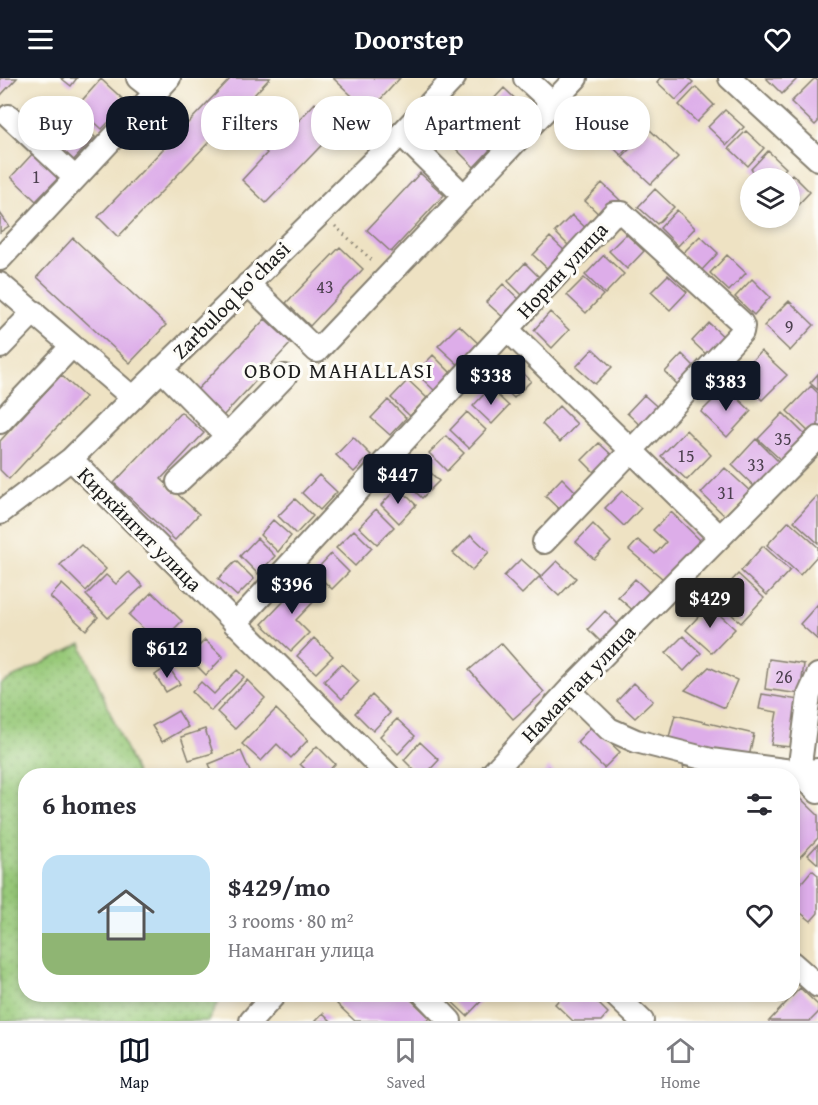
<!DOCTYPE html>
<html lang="en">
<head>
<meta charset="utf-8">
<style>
	body { margin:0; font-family:"Gentium Book Plus",serif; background:#f7f7f7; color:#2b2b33; height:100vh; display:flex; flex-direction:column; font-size:22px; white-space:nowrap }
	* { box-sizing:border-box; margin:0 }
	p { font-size:20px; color:#7c7c81 }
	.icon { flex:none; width:33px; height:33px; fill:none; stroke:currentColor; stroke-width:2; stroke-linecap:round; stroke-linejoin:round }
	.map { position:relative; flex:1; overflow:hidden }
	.drawer { position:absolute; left:18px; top:690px; width:782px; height:234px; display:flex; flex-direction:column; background:#fff; border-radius:24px; box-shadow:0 3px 9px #0003 }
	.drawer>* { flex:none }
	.banner { position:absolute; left:18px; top:18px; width:783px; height:54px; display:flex; gap:12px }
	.fabs { position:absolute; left:740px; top:90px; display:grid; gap:12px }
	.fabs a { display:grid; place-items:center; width:60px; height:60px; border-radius:50%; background:#fff; box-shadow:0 3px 9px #0003; font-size:30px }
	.price { position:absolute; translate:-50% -51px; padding:0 14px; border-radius:6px; background:#111827; color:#fff; font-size:20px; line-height:39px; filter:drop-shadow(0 2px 3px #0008) }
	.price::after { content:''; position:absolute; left:50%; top:36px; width:18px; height:14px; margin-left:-9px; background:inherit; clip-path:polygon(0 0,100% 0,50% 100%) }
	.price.selected { background:#222; color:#fff }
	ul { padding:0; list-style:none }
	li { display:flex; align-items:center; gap:18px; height:150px; padding:0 24px }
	li span { display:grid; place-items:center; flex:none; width:168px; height:120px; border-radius:18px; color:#555 }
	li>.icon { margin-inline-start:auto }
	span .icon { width:72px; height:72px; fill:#fffc; stroke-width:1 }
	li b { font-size:26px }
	h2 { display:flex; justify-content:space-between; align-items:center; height:72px; padding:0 24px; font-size:26px }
	.pill { padding:0 21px; border-radius:24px; background:#fff; box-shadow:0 3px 9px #0003; font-size:21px; line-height:54px }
	.pill.selected { background:#111827; color:#fff }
	header { display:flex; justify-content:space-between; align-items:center; height:78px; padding:0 24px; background:#111827; color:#fff; font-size:27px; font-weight:700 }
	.menu { display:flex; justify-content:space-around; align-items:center; height:84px; border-top:2px solid #e1e1e2; background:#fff; font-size:16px; color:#7c7c81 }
	.menu a { display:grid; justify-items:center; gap:3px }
	.menu .selected { color:#111827 }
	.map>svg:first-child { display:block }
	.grass { fill:url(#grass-dots); stroke:#5a724a; stroke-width:1.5 }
	.building { fill:#ddade9 }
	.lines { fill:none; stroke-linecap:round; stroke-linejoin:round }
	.minor-casing { stroke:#857f70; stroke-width:26 }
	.path { stroke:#857f70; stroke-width:3; stroke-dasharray:1.5 4.5; stroke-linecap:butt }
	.minor { stroke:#fff; stroke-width:22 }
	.labels { text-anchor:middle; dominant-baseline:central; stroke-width:6; stroke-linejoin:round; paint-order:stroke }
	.number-label { font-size:18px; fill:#4c404f }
	.street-label { font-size:21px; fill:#1c1c1c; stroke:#fdfcf7 }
	.neighbourhood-label { font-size:22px; letter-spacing:1.5px; fill:#1c1c1c; stroke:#fdfcf7 }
</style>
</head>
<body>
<header><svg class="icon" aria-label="menu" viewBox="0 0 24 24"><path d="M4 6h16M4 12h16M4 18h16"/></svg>Doorstep<svg class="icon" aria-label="heart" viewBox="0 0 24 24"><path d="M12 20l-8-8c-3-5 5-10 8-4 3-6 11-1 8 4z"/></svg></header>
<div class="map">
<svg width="818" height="943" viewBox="0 0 818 943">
	<defs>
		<pattern id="grass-dots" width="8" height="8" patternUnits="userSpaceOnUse" patternTransform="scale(1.5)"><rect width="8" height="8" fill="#98c979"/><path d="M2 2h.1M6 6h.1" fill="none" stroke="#82ac68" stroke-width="1.8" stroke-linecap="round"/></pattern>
	</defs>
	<rect width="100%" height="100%" fill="#fdfcf7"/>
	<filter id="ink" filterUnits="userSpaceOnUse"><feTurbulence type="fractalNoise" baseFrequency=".0167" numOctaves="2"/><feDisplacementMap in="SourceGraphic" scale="12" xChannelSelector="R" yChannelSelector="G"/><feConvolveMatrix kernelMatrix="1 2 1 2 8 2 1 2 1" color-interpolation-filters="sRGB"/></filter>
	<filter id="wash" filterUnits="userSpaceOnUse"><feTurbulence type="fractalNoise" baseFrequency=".008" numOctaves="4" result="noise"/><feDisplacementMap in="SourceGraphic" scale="24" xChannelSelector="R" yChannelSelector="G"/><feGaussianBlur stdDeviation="1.35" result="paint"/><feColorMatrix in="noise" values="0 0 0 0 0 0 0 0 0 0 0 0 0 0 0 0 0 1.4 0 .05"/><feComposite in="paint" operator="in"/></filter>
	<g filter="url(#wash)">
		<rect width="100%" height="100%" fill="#eee2c3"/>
		<path class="grass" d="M81 566 137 697 26 698V916L222 917 208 943H0V606Z"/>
		<g id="blocks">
			<path class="building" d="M0 0H17L0 18Z
				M61 0H77L71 8Z
				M231 0H270L254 17 290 52 315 25 339 49 266 125 242 102 267 75 231 41 118 159 98 139Z
				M333 0H400L369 34Z
				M660 0H688L693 4 676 22 657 4Z
				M766 0H798L782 16Z
				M815 0 818 3V44L815 47 791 24Z
				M101 1 127 25 102 51 77 28Z
				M696 9 714 27 697 44 679 27Z
				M504 10 527 32 474 89 451 66Z
				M616 20 647 50 621 77 589 47Z
				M725 32 744 49 727 67 708 49Z
				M70 35 95 59 71 85 45 61Z
				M649 51 678 79 651 106 622 79Z
				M746 53 764 70 748 88 729 70Z
				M35 73 61 97 36 123 11 99Z
				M768 73 786 90 776 100H761L751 91Z
				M420 95 444 117 391 174 367 152Z
				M792 96 810 114 793 132 789 128 788 100Z
				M602 105 621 123 604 141 585 123Z
				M655 111 674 129 657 146 638 129Z
				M677 132 695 150 678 168 660 150Z
				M0 135 9 148 0 154Z
				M572 137 590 154 573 172 555 154Z
				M626 156 644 173 627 191 609 173Z
				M700 158 718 175 701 193 683 175Z
				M550 159 569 177 552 195 533 177Z
				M73 160 166 247 130 285 37 199Z
				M340 169 363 191 310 248 286 225Z
				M604 177 624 196 605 216 585 197Z
				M727 177 746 195 729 213 710 195Z
				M525 185 543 203 526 221 508 203Z
				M668 197 687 214 670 232 651 214Z
				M584 200 603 217 586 235 567 217Z
				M752 201 770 219 754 237 735 219Z
				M503 206 522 224 505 241 486 224Z
				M789 223 814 247 790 273 764 248Z
				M550 234 569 252 552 270 534 252Z
				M265 241 291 265 222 339 195 314Z
				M709 245 727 262 710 280 692 263Z
				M459 247 481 268 461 289 438 268Z
				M593 271 612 289 595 306 576 289Z
				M761 273 787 297 762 322 737 298Z
				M682 276 700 294 683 312 665 294Z
				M433 277 453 297 436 314 416 295Z
				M513 285 531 303 514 320 496 303Z
				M818 296V312L810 305Z
				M61 297 85 319 9 401 0 392V363Z
				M408 302 427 320 410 338 391 320Z
				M811 308 818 315V350L812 357 787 333Z
				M726 309 751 333 727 359 701 334Z
				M490 310 509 328 492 346 473 328Z
				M644 317 663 334 645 352 627 335Z
				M388 322 406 340 390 357 371 340Z
				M559 328 577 346 560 364 542 346Z
				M181 334 204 355 161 401 199 436 175 462 114 405Z
				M467 334 486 352 469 370 450 352Z
				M783 335 808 360 784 385 758 361Z
				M686 352 711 377 687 402 661 378Z
				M446 358 464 375 447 393 429 375Z
				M353 359 371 377 354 394 336 377Z
				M756 361 781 386 757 411 732 387Z
				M599 365 617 382 600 400 582 382Z
				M421 385 439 403 422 420 404 403Z
				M725 390 751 414 726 439 701 415Z
				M319 397 337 414 320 432 302 415Z
				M562 400 580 418 563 435 545 418Z
				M398 409 416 427 399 445 381 427Z
				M622 413 641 430 624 448 605 430Z
				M817 418 818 419V465L794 443Z
				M295 421 313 438 296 456 278 438Z
				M376 431 394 449 377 466 359 449Z
				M671 434 706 468 669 506 629 472 638 462 655 476 666 464 653 452Z
				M273 442 291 458 278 474 260 457Z
				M789 443 818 469V477L800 497 767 467Z
				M593 446 611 464 594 481 576 464Z
				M354 452 372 470 355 488 336 470Z
				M471 457 489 474 472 492 453 475Z
				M257 460 275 478 258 496 240 478Z
				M81 467 106 491 86 513 60 487Z
				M763 468 790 492 767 517 741 493Z
				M331 476 349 494 332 511 314 494Z
				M521 481 540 498 522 516 504 498Z
				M236 483 254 501 237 518 218 501Z
				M557 483 576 500 559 518 540 500Z
				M129 494 143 508 108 540 86 517 106 497 116 506Z
				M738 496 764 520 741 545 715 521Z
				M306 500 322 515 296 542 309 555 291 573 262 546Z
				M635 501 654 519 637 536 618 519Z
				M62 506 98 539 86 552 50 519Z
				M152 514 182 543 159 566 129 537Z
				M818 526V562L800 546Z
				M709 527 735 551 712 575 686 552Z
				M605 533 623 551 606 569 588 551Z
				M683 558 701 575 684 593 666 575Z
				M314 560 333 578 316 595 297 578Z
				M205 562 223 579 206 597 188 579Z
				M501 565 544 614 513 641 469 592Z
				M769 581 804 586 800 616 765 611Z
				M341 586 359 603 342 621 324 603Z
				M168 588 180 606 166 614 155 597Z
				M709 589 737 602 725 630 685 612Z
				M237 592 244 599 211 633 192 614 201 604 214 616Z
				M247 602 265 620 235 651 217 634Z
				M634 605 653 623 635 640 617 623Z
				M762 616 799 622 791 669 771 667 777 634 759 631Z
				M372 617 390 635 373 653 355 635Z
				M276 631 308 662 291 680 277 666 261 683 242 666Z
				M178 633 188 649 162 664 152 648Z
				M675 637 754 656 748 683 668 663Z
				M397 641 415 658 398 676 380 658Z
				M592 648 620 674 604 690 577 664Z
				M205 651 213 675 189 682 181 659Z
				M420 664 439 682 424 698H420L404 682Z
				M317 668 335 686 324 698H312L300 686Z
				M241 673 251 696 214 698 209 686Z
				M683 688 724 696 723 698H685Z
				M549 689 558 698H541Z
				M792 712 818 737V760L799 780 792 774Z
				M818 766V786L808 777Z
				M812 792 818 797V835L811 843 792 828V816Z
				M800 910 818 927V935L810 943H769Z
				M346 916H405L430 940 427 943H355L337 926Z
				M444 916H488L467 938Z
				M564 916H589L608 935 601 943H573L555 926Z
				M323 935 331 943H315Z"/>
		</g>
	</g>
	<g filter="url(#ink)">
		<use href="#blocks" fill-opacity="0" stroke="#857f70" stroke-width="1.5"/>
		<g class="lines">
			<defs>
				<path id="minor" d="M138 0 156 14
					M525 0 552 25
					M730 0 818 81
					M9 38 75 100
					M401 56 464 118
					M0 181 169 0
					M0 206 133 320
					M248 206 317 273 576 0
					M507 251 720 459
					M0 269 34 234
					M161 291 227 358 285 298
					M0 344 72 268
					M71 381 389 698
					M178 404 227 358
					M0 435 71 381 401 56 454 0
					M235 546 614 135H622L741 244 743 248 742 254 631 373 544 464
					M818 597 809 617 799 694 818 714
					M569 612 609 651 636 663 711 682 799 694 818 692
					M490 698 569 612 818 360
					M792 885 818 908
					M424 916 450 943
					M614 916 642 943
					M251 943 275 916"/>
			</defs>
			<use href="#minor" class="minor-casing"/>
			<path class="path" d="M335 148 374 184"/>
			<use href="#minor" class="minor"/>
		</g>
	</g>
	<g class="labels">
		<g class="number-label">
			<text x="36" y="98">1</text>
			<text x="325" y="208">43</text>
			<text x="789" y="248">9</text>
			<text x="783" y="360">35</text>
			<text x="686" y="377">15</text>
			<text x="756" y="386">33</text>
			<text x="726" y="414">31</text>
			<text x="784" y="598">26</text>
		</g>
		<g class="street-label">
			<text transform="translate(562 192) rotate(-47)">Норин улица</text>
			<text transform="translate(231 222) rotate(-45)">Zarbuloq ko'chasi</text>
			<text transform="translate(140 451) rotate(45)">Киркйигит улица</text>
			<text transform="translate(578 605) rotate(-46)">Наманган улица</text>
		</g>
		<g class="neighbourhood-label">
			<text x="339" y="292">OBOD MAHALLASI</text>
		</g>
	</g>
</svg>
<div class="fabs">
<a><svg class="icon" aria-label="layers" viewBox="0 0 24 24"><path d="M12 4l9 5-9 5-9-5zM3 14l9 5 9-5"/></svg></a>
</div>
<b class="price" style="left:491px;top:328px">$338</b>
<b class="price" style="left:726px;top:334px">$383</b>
<b class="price" style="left:398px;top:427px">$447</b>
<b class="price" style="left:292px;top:537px">$396</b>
<b class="price selected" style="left:710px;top:551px">$429</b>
<b class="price" style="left:167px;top:601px">$612</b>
<div class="banner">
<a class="pill">Buy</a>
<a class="pill selected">Rent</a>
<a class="pill">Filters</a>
<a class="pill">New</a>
<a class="pill">Apartment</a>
<a class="pill">House</a>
</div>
<section class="drawer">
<h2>6 homes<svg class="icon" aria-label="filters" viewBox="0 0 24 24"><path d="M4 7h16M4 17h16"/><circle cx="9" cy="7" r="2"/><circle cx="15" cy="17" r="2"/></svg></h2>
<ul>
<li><span style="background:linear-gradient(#bfe0f5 65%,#8fb573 0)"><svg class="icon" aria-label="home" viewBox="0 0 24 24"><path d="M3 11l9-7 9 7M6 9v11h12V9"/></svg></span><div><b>$429/mo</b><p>3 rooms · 80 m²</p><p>Наманган улица</p></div><svg class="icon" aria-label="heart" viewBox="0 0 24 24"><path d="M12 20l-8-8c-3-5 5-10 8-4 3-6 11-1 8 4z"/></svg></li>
</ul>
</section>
</div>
<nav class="menu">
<a class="selected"><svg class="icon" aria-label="map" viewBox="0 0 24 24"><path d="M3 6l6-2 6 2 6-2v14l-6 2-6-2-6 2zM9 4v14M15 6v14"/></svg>Map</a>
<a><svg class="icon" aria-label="saved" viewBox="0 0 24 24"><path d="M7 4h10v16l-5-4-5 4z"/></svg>Saved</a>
<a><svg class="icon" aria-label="home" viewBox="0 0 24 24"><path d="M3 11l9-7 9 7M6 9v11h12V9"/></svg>Home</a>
</nav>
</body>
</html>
